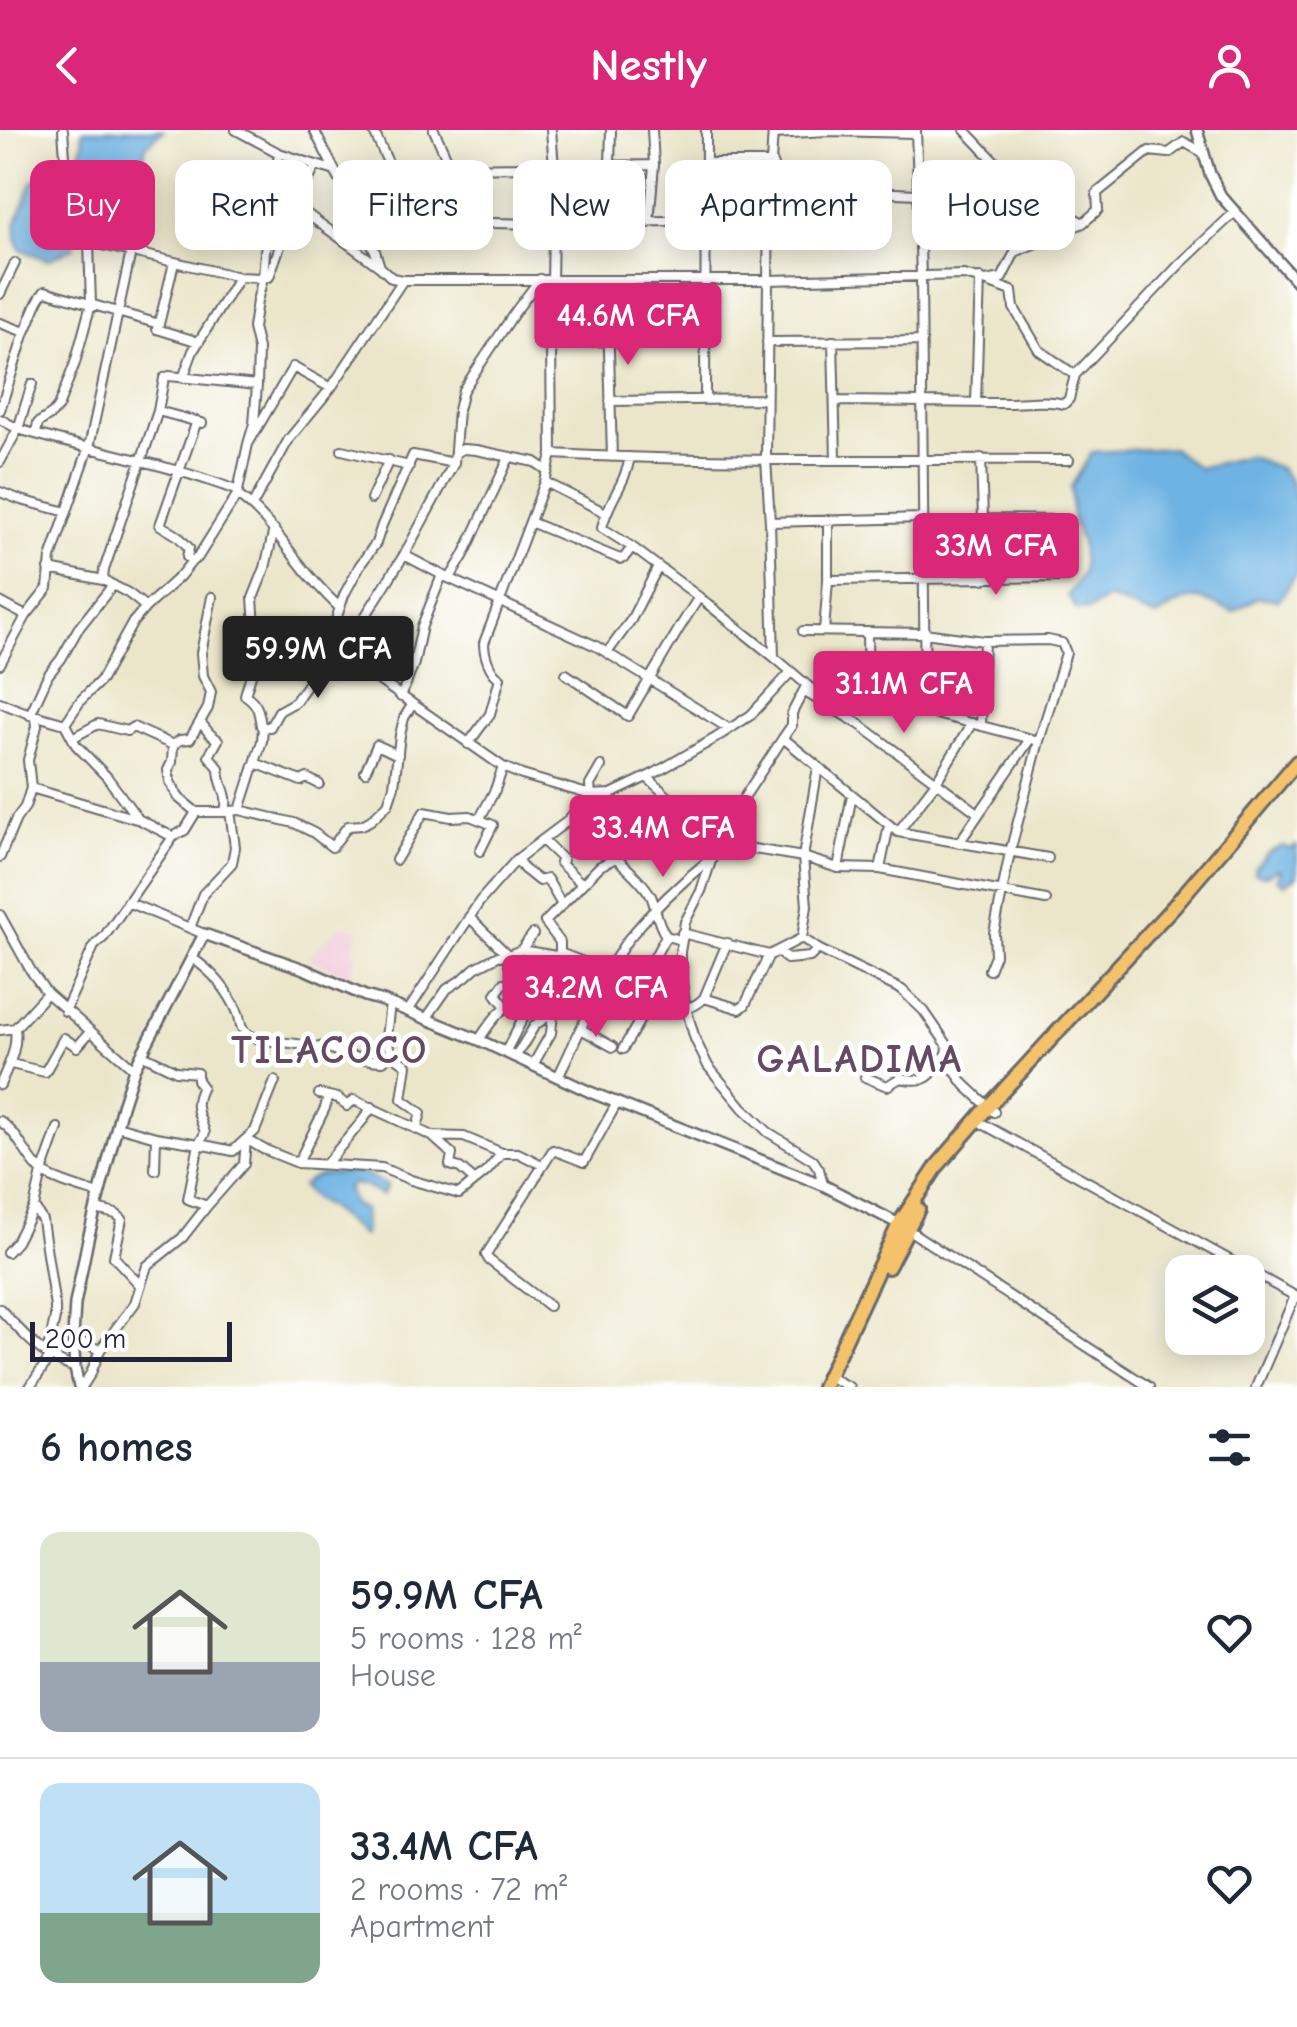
<!DOCTYPE html>
<html lang="en">
<head>
<meta charset="utf-8">
<style>
	body { margin:0; font-family:"Comic Neue",sans-serif; background:#f2f2f3; color:#1f2937; height:100vh; display:flex; flex-direction:column; font-size:38px; white-space:nowrap }
	* { box-sizing:border-box; margin:0 }
	p { font-size:32px; color:#747a83 }
	.icon { flex:none; width:55px; height:55px; fill:none; stroke:currentColor; stroke-width:2; stroke-linecap:round; stroke-linejoin:round }
	.map { position:relative; height:1257px; overflow:hidden }
	.side { display:flex; flex-direction:column; background:#fff; flex:1 }
	.side>* { flex:none }
	.top-card { position:absolute; left:30px; top:30px; width:1238px; height:90px; display:flex; gap:20px }
	.fabs { position:absolute; left:1165px; top:1125px; display:grid; gap:20px }
	.fabs a { display:grid; place-items:center; width:100px; height:100px; border-radius:20px; background:#fff; box-shadow:0 5px 25px #0003; font-size:50px }
	.scale { position:absolute; left:30px; bottom:25px; width:202px; box-sizing:border-box; padding-left:10px; border:5px solid #22223b; border-top:0; font-size:28px; line-height:35px; white-space:nowrap; color:#22223b; -webkit-text-stroke:8px #fff; paint-order:stroke }
	.price { position:absolute; translate:-50% -85px; padding:0 22px; border-radius:10px; background:#db2777; color:#fff; font-size:32px; line-height:65px; filter:drop-shadow(0 2px 5px #0008) }
	.price::after { content:''; position:absolute; left:50%; top:60px; width:30px; height:22px; margin-left:-15px; background:inherit; clip-path:polygon(0 0,100% 0,50% 100%) }
	.price.active { background:#222; color:#fff }
	ul { padding:0; list-style:none }
	li { display:flex; align-items:center; gap:30px; height:250px; padding:0 40px }
	li+li { border-top:2px solid #e0e1e3 }
	li span { display:grid; place-items:center; flex:none; width:280px; height:200px; border-radius:20px; color:#555 }
	li>.icon { margin-inline-start:auto }
	span .icon { width:120px; height:120px; fill:#fffc; stroke-width:1 }
	li b { font-size:42px }
	h2 { display:flex; justify-content:space-between; align-items:center; height:120px; padding:0 40px; font-size:42px }
	.tag { padding:0 35px; border-radius:20px; background:#fff; box-shadow:0 5px 25px #0003; font-size:35px; line-height:90px }
	.tag.active { background:#db2777; color:#fff }
	header { display:flex; justify-content:space-between; align-items:center; height:130px; padding:0 40px; background:#db2777; color:#fff; font-size:45px; font-weight:700 }
	.map>svg:first-child { display:block }
	.built { fill:#f3cfdf }
	.water { fill:#6db3e3; stroke:#486a8f; stroke-width:2.5 }
	.lines { fill:none; stroke-linecap:round; stroke-linejoin:round }
	.minor-casing { stroke:#68676d; stroke-width:12 }
	.tertiary-casing { stroke:#68676d; stroke-width:14 }
	.trunk-casing { stroke:#68676d; stroke-width:18 }
	.minor { stroke:#fff; stroke-width:8 }
	.tertiary { stroke:#fff; stroke-width:9 }
	.trunk { stroke:#f3c26a; stroke-width:12 }
	.labels { text-anchor:middle; dominant-baseline:central; stroke-width:9; stroke-linejoin:round; paint-order:stroke }
	.district-label { font-size:40px; font-weight:bold; letter-spacing:2.5px; fill:#654a64; stroke:#fff }
</style>
</head>
<body>
<header><svg class="icon" aria-label="back" viewBox="0 0 24 24"><path d="M15 5l-7 7 7 7"/></svg>Nestly<svg class="icon" aria-label="person" viewBox="0 0 24 24"><circle cx="12" cy="8" r="4"/><path d="M4 21q1-7 8-7t8 7"/></svg></header>
<div class="map">
<svg width="1297" height="1257" viewBox="0 0 1297 1257">
	<rect width="100%" height="100%" fill="#fff"/>
	<filter id="ink" filterUnits="userSpaceOnUse"><feTurbulence type="fractalNoise" baseFrequency=".01" numOctaves="2"/><feDisplacementMap in="SourceGraphic" scale="20" xChannelSelector="R" yChannelSelector="G"/><feConvolveMatrix kernelMatrix="1 2 1 2 8 2 1 2 1" color-interpolation-filters="sRGB"/></filter>
	<filter id="wash" filterUnits="userSpaceOnUse"><feTurbulence type="fractalNoise" baseFrequency=".0048" numOctaves="4" result="noise"/><feDisplacementMap in="SourceGraphic" scale="40" xChannelSelector="R" yChannelSelector="G"/><feGaussianBlur stdDeviation="2.25" result="paint"/><feColorMatrix in="noise" values="0 0 0 0 0 0 0 0 0 0 0 0 0 0 0 0 0 1.4 0 .05"/><feComposite in="paint" operator="in"/></filter>
	<g filter="url(#wash)">
		<rect width="100%" height="100%" fill="#ebe6c9"/>
		<path class="built" d="M342 794 359 801 352 823 357 826 349 846 308 829Z"/>
		<path class="water" d="M85 0H163L145 17 143 35 149 40C142 58 137 72 119 82L118 89 109 94 92 90 89 68 80 58 75 42 83 12 82 1Z
			M47 41 58 48 78 68 77 81 71 89 78 98 73 118 48 130 20 119 16 108V95L32 52Z
			M1172 318 1198 338 1248 326 1280 338 1291 352 1297 377V444L1279 470 1258 467 1233 482C1195 466 1193 461 1157 487L1108 468 1089 480 1076 479 1068 465 1083 442 1081 412 1072 387 1071 357 1092 322Z
			M1282 716 1290 719 1297 716V746L1284 754 1277 748 1281 743 1280 739C1270 741 1266 749 1255 743V738L1268 723Z
			M357 1042 368 1045 387 1056 382 1065 362 1055 351 1054 347 1058 353 1074 364 1080 365 1099 363 1106C351 1097 340 1086 328 1078 317 1070 309 1068 302 1056 315 1042 339 1043 357 1042Z"/>
	</g>
	<g filter="url(#ink)">
		<g class="lines">
			<defs>
				<path id="minor" d="M236 0 279 23 316 35
					M314 0 350 70 375 121 380 137 392 148 403 150H768L964 145 986 151 1002 148 1015 122 1083 93
					M373 0 411 82 421 92 553 94 705 90
					M434 0 447 29 465 38 654 35
					M773 0 769 65 766 329 770 392 774 527 814 561 932 583 1039 611
					M916 0 921 146 925 581
					M965 0 1002 39 1047 73 1083 93 1098 80 1097 63 1149 21 1169 23 1184 12 1202 22
					M773 4 828 1 916 3
					M706 33H773
					M610 34 611 0
					M769 65 847 61 919 64
					M350 70 447 29
					M296 76 380 137
					M649 93 654 35 652 0
					M89 112 239 147
					M263 147H269L289 91 316 35 332 40
					M607 150 612 327
					M987 152 1012 161 1014 178 1039 220 1075 245 1179 135 1236 81
					M0 164 15 133
					M0 193 25 202C32 189 35 171 45 161L159 194 157 199 199 212
					M159 194 174 133
					M833 211 836 329
					M551 212 705 210
					M767 212 922 211
					M183 248 193 221 239 147 263 148
					M705 270 706 0
					M610 271 766 269
					M835 271C893 271 951 273 1009 273 1027 273 1046 269 1064 274L1069 269 1075 245
					M976 273 980 148
					M0 280 25 202
					M158 281 202 293
					M0 289 18 299C91 321 167 333 238 361L237 365C262 382 278 406 296 429 309 446 323 462 339 477
					M36 304 38 293 52 284 58 277 75 233 91 174 89 112 82 72 66 40 63 0
					M248 314 254 294 257 255 258 219 253 198 257 171 263 148 265 121 279 23
					M342 320 409 336
					M455 323 463 319 476 320 535 332 547 340
					M552 324C724 333 897 329 1069 330
					M630 327C625 356 607 372 602 398L632 417 699 467 774 527
					M981 328 985 449
					M0 332 18 299 32 254
					M454 333 458 280 463 260 515 182 540 149
					M545 352 606 383
					M238 361 248 314 293 237 331 258
					M0 362 21 370 67 382
					M371 369 389 330
					M252 376 289 309 331 258 403 150
					M984 389 1063 390
					M530 392 620 429 624 428 632 417
					M770 392 923 388
					M274 399 265 438 253 468 257 525 245 565C258 573 259 582 261 596L263 597 262 611 240 680 294 693 314 703 332 717 348 696 362 695 371 690 388 674 394 656 400 605 404 588 412 575
					M404 425 442 445 596 516 728 598
					M192 431 187 427 189 418 178 406 160 395 197 291
					M49 439 103 450
					M450 448 464 425 509 328
					M828 450 1067 447
					M0 472 26 486 0 534
					M146 477 128 463 103 450 104 440 158 281 164 248 169 246 257 255
					M26 486 48 458 51 428 89 317 140 80
					M255 499C278 508 294 528 315 540
					M803 501 924 503 984 511 1048 510 1062 513 1066 523 1039 611 1010 722 994 803 995 825 989 840
					M824 501 828 450V390
					M867 503 868 570
					M345 511 358 498 404 425 454 333 413 325 382 395 376 413 360 435 344 465 333 499 377 549 503 637 522 645 591 665 590 655 601 636
					M607 523 631 490 658 437
					M566 544 628 586 680 497 699 467
					M806 556 792 583V595L783 608 898 702 936 652 972 593
					M805 562 859 594 978 683
					M401 567 414 533 422 496 442 445
					M0 572C22 583 42 587 65 594L81 570 101 550 133 492 146 477 180 446 192 431 198 427 237 365
					M30 585 48 545 61 529 78 499 113 455
					M201 593 210 604 218 610 209 626 219 638C219 658 230 661 225 682
					M65 594 76 615 107 647 138 689
					M981 595 984 511
					M263 597H270L279 581 295 572 309 552 333 499
					M74 607 98 594 127 601 133 597 173 615
					M783 608 728 692 717 713 701 761 685 792 680 822V840L686 878 695 909 708 936 743 978 768 1002 813 1030 819 1039 823 1055
					M468 614 490 584 500 548C490 543 484 525 484 513L545 352 552 324 551 212 554 37 551 0
					M255 633 301 651 307 648 319 654
					M365 642 377 615 398 625
					M647 647 717 713 803 727 838 738 880 739 1046 770
					M31 658 28 630 37 596 36 588
					M196 682H226
					M480 688 495 660 503 637
					M898 702 1048 728
					M173 707 185 700 196 682 179 668 170 652 168 640 172 632 173 615 180 610 190 609 208 578 211 562 203 546 201 523 212 467
					M542 710 563 730 560 733 581 753
					M959 713 1030 609
					M0 727 16 689 25 677 31 658 140 690 173 707 104 807 94 816 65 881
					M616 728C628 739 643 752 651 766 657 780 656 791 666 806L681 810
					M517 729 524 739 539 751 547 749 562 775
					M396 730 424 682 451 687 470 686 493 695 480 721
					M838 738 852 665
					M880 739 889 695
					M127 772 204 804
					M0 785 31 841 47 863 134 939
					M469 787 508 825 509 834 514 840
					M190 798 203 764 232 733 235 717 230 681 240 680
					M682 803 769 825 778 822 787 829 810 827 818 819
					M802 808 818 819 902 860 924 881 946 913 948 918 946 929 965 955 994 982
					M521 820 556 826 560 823 599 838 600 853C627 865 677 897 704 868L727 813
					M560 823V812L545 792 600 736 616 728 668 689 679 676
					M192 828C213 842 228 860 238 883 240 888 240 894 242 898 251 914 288 911 303 915 306 916 308 918 311 918 316 919 321 916 326 916 343 926 364 930 383 931L391 924
					M613 834 624 839 638 850 649 837 666 806
					M599 838 607 839C617 830 621 817 630 807 655 777 679 754 710 729
					M504 853 496 864 506 877
					M704 868 740 879 745 875 769 825 802 808 807 776 803 727 818 637
					M390 874 386 907 391 924 407 935 402 969 421 983 417 997
					M408 881 480 771 517 729 565 693 591 665 611 664 655 643 714 609 751 585 790 543
					M426 889 447 859 464 848 475 838 498 826 508 825 521 820 533 804
					M581 899 613 917
					M0 900 15 898 47 863
					M479 910C492 889 507 869 532 867L536 863 556 826
					M623 919 648 876
					M506 921 525 884
					M141 924 176 941 197 943V950L202 957C191 978 200 984 205 1003L199 1014 233 1021 246 1009 263 1019 298 1033 382 1038 411 1050 459 1064 487 1041 502 1023
					M516 926 535 895 553 883 564 870 572 865 593 873
					M11 934 45 942 64 908 77 917 89 903
					M533 935 551 903 553 883
					M558 947C573 916 586 885 603 855
					M865 947 887 956 900 948C932 954 927 946 947 924
					M0 955C8 935 18 920 15 898
					M319 964 338 968 347 976 354 970 432 1006 464 1007 502 1023H518L542 1035
					M0 991C19 1004 24 1024 40 1040 50 1050 84 1059 99 1064
					M983 994 1297 1167
					M432 1006 452 1024 450 1035 460 1038 475 1051
					M298 1033 325 978 328 967
					M326 1034 363 990 372 977
					M155 1040 156 1007
					M207 1076 244 1034 246 1009 255 1001 275 951
					M34 1077 42 1090 55 1177V1188L47 1224
					M96 1079 116 1084 122 1089 114 1127 140 1155
					M907 1099 1149 1257
					M7 1122 16 1112 34 1077 42 1043 58 998
					M549 1176 489 1130 486 1125 553 1020 584 1032 617 973
					M0 1179C24 1204 40 1226 75 1238
					M74 1209 100 1220
					M835 1250 849 1257
					M30 1257 50 1227
					M82 1257 91 1243 100 1220 135 1173 147 1136 182 1108 207 1076 188 1069 199 1014 156 1007 117 996
					M1256 1257 1295 1166"/>
				<path id="tertiary" d="M1197 0 1210 44 1221 66 1297 152
					M79 1257 75 1238 73 1206 75 1174 88 1109 122 976 134 939 204 804 304 839 365 866 383 871 479 910 590 962 823 1055 903 1096"/>
				<path id="trunk" d="M888 1137 918 1079
					M823 1257 899 1094 938 1035 988 977 1174 776 1297 632"/>
			</defs>
			<use href="#minor" class="minor-casing"/>
			<use href="#tertiary" class="tertiary-casing"/>
			<use href="#trunk" class="trunk-casing"/>
			<use href="#minor" class="minor"/>
			<use href="#tertiary" class="tertiary"/>
			<use href="#trunk" class="trunk"/>
		</g>
	</g>
	<g class="labels">
		<g class="district-label">
			<text x="330" y="920">TILACOCO</text>
			<text x="860" y="929">GALADIMA</text>
		</g>
	</g>
</svg>
<div class="fabs">
<a><svg class="icon" aria-label="layers" viewBox="0 0 24 24"><path d="M12 4l9 5-9 5-9-5zM3 14l9 5 9-5"/></svg></a>
</div>
<div class="scale">200 m</div>
<b class="price" style="left:628px;top:238px">44.6M CFA</b>
<b class="price" style="left:996px;top:468px">33M CFA</b>
<b class="price active" style="left:318px;top:571px">59.9M CFA</b>
<b class="price" style="left:904px;top:606px">31.1M CFA</b>
<b class="price" style="left:663px;top:750px">33.4M CFA</b>
<b class="price" style="left:596px;top:910px">34.2M CFA</b>
<div class="top-card">
<a class="tag active">Buy</a>
<a class="tag">Rent</a>
<a class="tag">Filters</a>
<a class="tag">New</a>
<a class="tag">Apartment</a>
<a class="tag">House</a>
</div>
</div>
<section class="side">
<h2>6 homes<svg class="icon" aria-label="filters" viewBox="0 0 24 24"><path d="M4 7h16M4 17h16"/><circle cx="9" cy="7" r="2"/><circle cx="15" cy="17" r="2"/></svg></h2>
<ul>
<li><span style="background:linear-gradient(#dfe7d0 65%,#9aa5b1 0)"><svg class="icon" aria-label="home" viewBox="0 0 24 24"><path d="M3 11l9-7 9 7M6 9v11h12V9"/></svg></span><div><b>59.9M CFA</b><p>5 rooms · 128 m²</p><p>House</p></div><svg class="icon" aria-label="heart" viewBox="0 0 24 24"><path d="M12 20l-8-8c-3-5 5-10 8-4 3-6 11-1 8 4z"/></svg></li>
<li><span style="background:linear-gradient(#bfe0f5 65%,#7fa58c 0)"><svg class="icon" aria-label="home" viewBox="0 0 24 24"><path d="M3 11l9-7 9 7M6 9v11h12V9"/></svg></span><div><b>33.4M CFA</b><p>2 rooms · 72 m²</p><p>Apartment</p></div><svg class="icon" aria-label="heart" viewBox="0 0 24 24"><path d="M12 20l-8-8c-3-5 5-10 8-4 3-6 11-1 8 4z"/></svg></li>
</ul>
</section>
</body>
</html>
